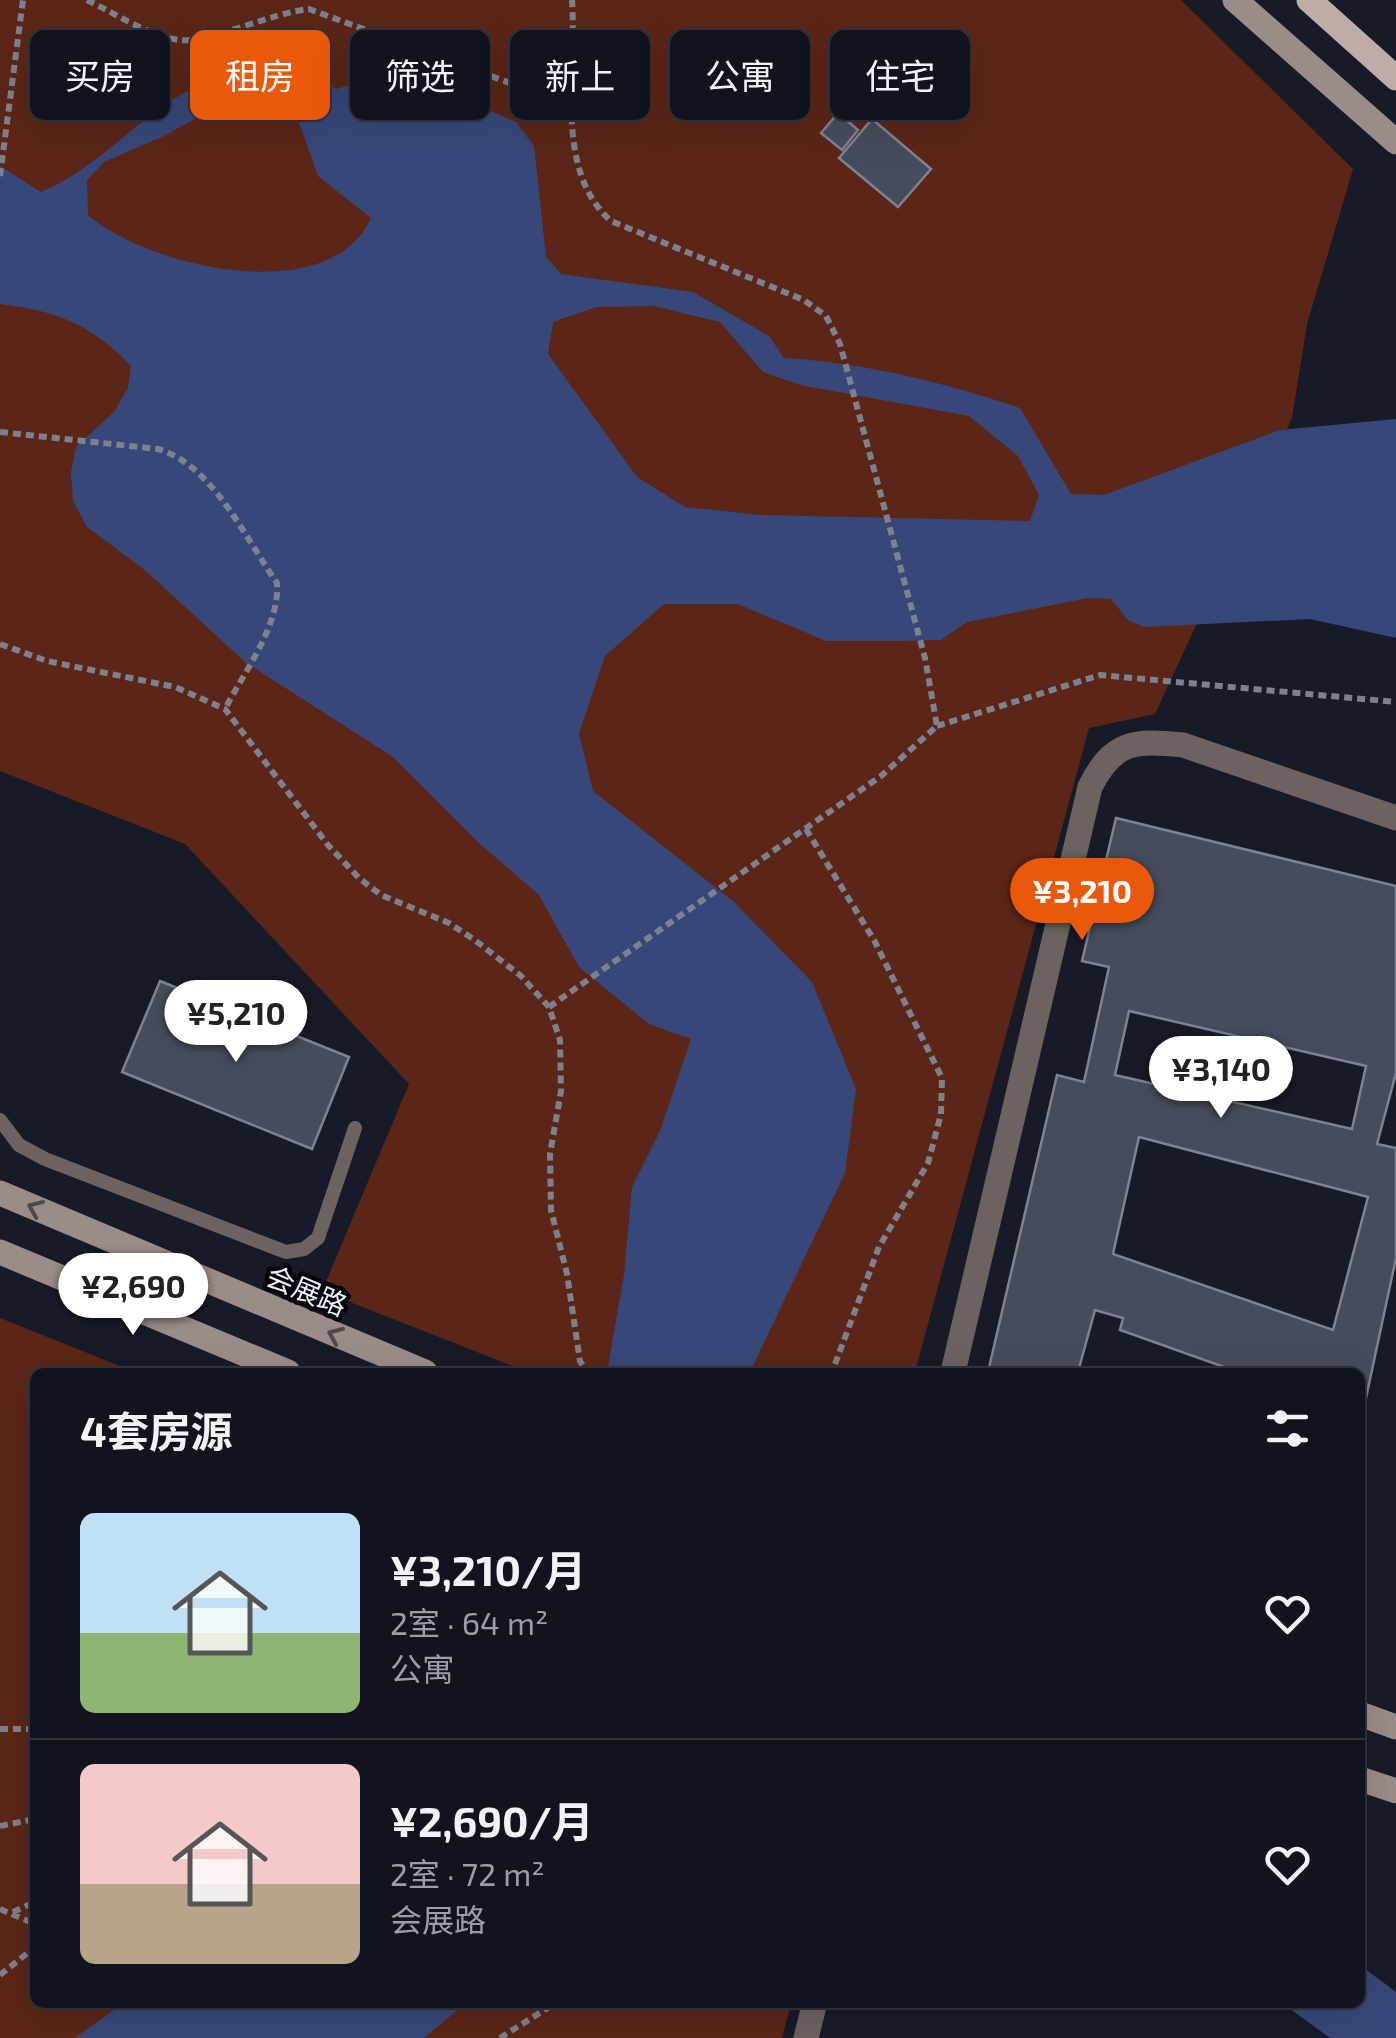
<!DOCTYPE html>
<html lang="zh">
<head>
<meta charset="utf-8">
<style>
	body { margin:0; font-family:"Exo 2","Noto Sans SC",sans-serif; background:#1e212b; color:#f1f3f6; height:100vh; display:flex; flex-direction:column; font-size:38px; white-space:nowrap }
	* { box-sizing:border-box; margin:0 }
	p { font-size:32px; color:#9c9ea4 }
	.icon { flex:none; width:55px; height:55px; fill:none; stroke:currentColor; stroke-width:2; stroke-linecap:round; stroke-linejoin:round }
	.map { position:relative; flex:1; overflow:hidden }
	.details { position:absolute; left:30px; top:1368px; width:1335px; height:640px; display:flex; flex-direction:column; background:#11141e; border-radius:15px; box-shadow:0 10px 40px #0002,0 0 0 2px #30333c }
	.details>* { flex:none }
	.hud { position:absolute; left:30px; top:30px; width:1338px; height:90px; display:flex; gap:20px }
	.price { position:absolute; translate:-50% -85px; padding:0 22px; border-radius:35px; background:#fff; color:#222; font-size:32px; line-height:65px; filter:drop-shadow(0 2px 5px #0008) }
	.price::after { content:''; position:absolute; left:50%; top:60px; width:30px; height:22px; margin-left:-15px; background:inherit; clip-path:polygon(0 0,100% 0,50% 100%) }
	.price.active { background:#ea580c; color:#fff }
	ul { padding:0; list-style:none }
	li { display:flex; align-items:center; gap:30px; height:250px; padding:0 50px }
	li+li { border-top:2px solid #30333c }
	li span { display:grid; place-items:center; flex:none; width:280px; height:200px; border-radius:15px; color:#555 }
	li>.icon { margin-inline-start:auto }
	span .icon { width:120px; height:120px; fill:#fffc; stroke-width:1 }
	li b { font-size:42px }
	h2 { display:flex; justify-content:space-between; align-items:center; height:120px; padding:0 50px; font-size:42px }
	.chip { padding:0 35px; border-radius:15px; background:#11141e; box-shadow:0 10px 40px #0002,0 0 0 2px #30333c; font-size:35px; line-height:90px }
	.chip.active { background:#ea580c; color:#fff }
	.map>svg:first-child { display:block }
	.green { fill:#5b2617 }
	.water { fill:#384779; fill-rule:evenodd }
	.building { fill:#474c5c; stroke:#7d8394; stroke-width:2.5; fill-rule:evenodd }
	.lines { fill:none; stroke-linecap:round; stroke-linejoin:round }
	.path { stroke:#7d818d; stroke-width:6; stroke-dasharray:8 5; stroke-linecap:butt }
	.lane { stroke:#6c6360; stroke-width:14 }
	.street { stroke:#6c6360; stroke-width:25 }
	.secondary { stroke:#9a8c88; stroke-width:25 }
	.primary { stroke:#beaca7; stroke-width:25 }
	.oneway { stroke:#50494a }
	.labels { text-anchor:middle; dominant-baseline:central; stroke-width:9; stroke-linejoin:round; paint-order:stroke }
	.street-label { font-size:28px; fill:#eff3fd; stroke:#05060b }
</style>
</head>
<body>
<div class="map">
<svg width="1396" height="2038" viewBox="0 0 1396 2038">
	<rect width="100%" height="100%" fill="#171b28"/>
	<path class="green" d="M0 0H1181L1353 169 1307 324 1292 418 1155 714 1089 728 915 1372H528L322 1291 409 1084 185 844 0 771Z
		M0 1318 135 1372H35V2002L791 2003 782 2038H0Z"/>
	<path class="water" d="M270 71 318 73 336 89 398 71 516 122 534 146 546 257 561 274 693 292 769 336 784 358C866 363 942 382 1020 408L1071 494 1104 495 1280 430 1396 419V638L1310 619 1144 627 1128 620 1111 599 1088 598 967 622 941 640 897 641H826L738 604H664L605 656 579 733 593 791 734 902 812 982 856 1089 845 1173 750 1372H607L624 1275 632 1187 660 1131 691 1039 649 1024 579 967 539 895 479 843 393 757 245 662 146 571 87 527 73 501 71 472 76 447 114 412 128 388 131 366C91 324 57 311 0 304V166L41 192C103 167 146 105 209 81 228 73 250 73 270 71ZM224 103 268 104 297 117 318 176 371 218C330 310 148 267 88 215L87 180 104 162 162 137ZM654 306 720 322 763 372 800 385 969 416 1018 456 1039 495 1030 521 760 515 685 507 637 477 548 354 553 322 596 307Z
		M1360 1965 1396 1992V2038H1330L1282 2003 1360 2002Z
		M126 2002H466V2003L424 2038H74Z"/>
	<path class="building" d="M838 113 858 130 842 150 821 133Z
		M872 119 931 169 898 207 839 158Z
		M1116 818 1396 886V1073L1377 1144 1396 1148V1258L1360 1426V1372H1238L1120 1330 1123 1318 1095 1310 1078 1372H988L1057 1075 1084 1082 1109 967 1082 961ZM1129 1011 1366 1066 1352 1129 1115 1075ZM1139 1137 1368 1197 1333 1330 1113 1254Z
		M160 981 349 1057 312 1149 122 1072Z"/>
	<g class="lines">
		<path class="path" d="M87 0C114 13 151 37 180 40 209 43 271 13 309 9L575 107
			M0 176 23 0
			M0 432 158 449C213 465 245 538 277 583 280 626 244 672 225 709
			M0 644 47 661 175 687 225 709 328 845 359 878 381 895 449 923 476 941 521 976 549 1007 560 1040 561 1091 550 1154 551 1210 567 1274 580 1361 587 1372
			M937 726 1100 675 1396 702
			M806 829 874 940 942 1078 941 1114 928 1163 879 1247 832 1372
			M549 1007 881 776 937 726 925 658 840 344 826 316 804 300 611 221C553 170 577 71 572 0
			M0 1729H35
			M0 1826 35 1819
			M0 1909 35 1924
			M13 1912 35 1902
			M0 1975 35 1947
			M500 2038 557 2002"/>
		<path class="lane" d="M0 1120 19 1145 45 1159 286 1252 304 1249 318 1238 355 1128"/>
		<path class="street" d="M953 1372 1090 787C1113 741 1134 740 1183 745L1396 818
			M806 2038 815 2002"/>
		<path class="secondary" d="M1235 0 1396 142
			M0 1193 425 1372
			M0 1252 288 1372
			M1360 1714 1396 1727
			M1360 1779 1396 1791"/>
		<path class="primary" d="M1309 0 1396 78"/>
	</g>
	<defs><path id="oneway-chevron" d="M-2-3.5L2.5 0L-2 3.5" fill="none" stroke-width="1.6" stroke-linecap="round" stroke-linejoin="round" transform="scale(2.5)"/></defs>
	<g class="oneway">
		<use href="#oneway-chevron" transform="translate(35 1208) rotate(-157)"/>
		<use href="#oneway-chevron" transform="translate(335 1335) rotate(-157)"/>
	</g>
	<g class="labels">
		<g class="street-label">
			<text transform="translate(307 1290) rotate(23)">会展路</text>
		</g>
	</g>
</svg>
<b class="price active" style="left:1082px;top:943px">¥3,210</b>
<b class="price" style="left:236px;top:1065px">¥5,210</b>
<b class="price" style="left:1221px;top:1121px">¥3,140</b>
<b class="price" style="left:133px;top:1338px">¥2,690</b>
<div class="hud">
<a class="chip">买房</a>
<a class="chip active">租房</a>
<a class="chip">筛选</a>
<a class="chip">新上</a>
<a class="chip">公寓</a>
<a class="chip">住宅</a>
</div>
<section class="details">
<h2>4套房源<svg class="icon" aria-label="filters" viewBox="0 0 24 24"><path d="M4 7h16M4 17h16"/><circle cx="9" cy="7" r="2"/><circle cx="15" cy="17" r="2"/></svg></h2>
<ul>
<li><span style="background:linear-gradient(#bfe0f5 60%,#8fb573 0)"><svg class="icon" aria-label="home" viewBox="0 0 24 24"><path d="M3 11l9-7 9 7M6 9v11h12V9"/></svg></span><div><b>¥3,210/月</b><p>2室 · 64 m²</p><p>公寓</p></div><svg class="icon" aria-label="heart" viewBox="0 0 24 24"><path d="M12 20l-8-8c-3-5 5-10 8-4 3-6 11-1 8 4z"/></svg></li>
<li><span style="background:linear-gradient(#f6c9c9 60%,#b9a48a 0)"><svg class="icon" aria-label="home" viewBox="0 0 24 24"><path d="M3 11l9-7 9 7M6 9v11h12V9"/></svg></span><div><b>¥2,690/月</b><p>2室 · 72 m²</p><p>会展路</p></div><svg class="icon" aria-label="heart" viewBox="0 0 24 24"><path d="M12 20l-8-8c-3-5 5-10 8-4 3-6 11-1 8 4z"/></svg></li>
</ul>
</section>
</div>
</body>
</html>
